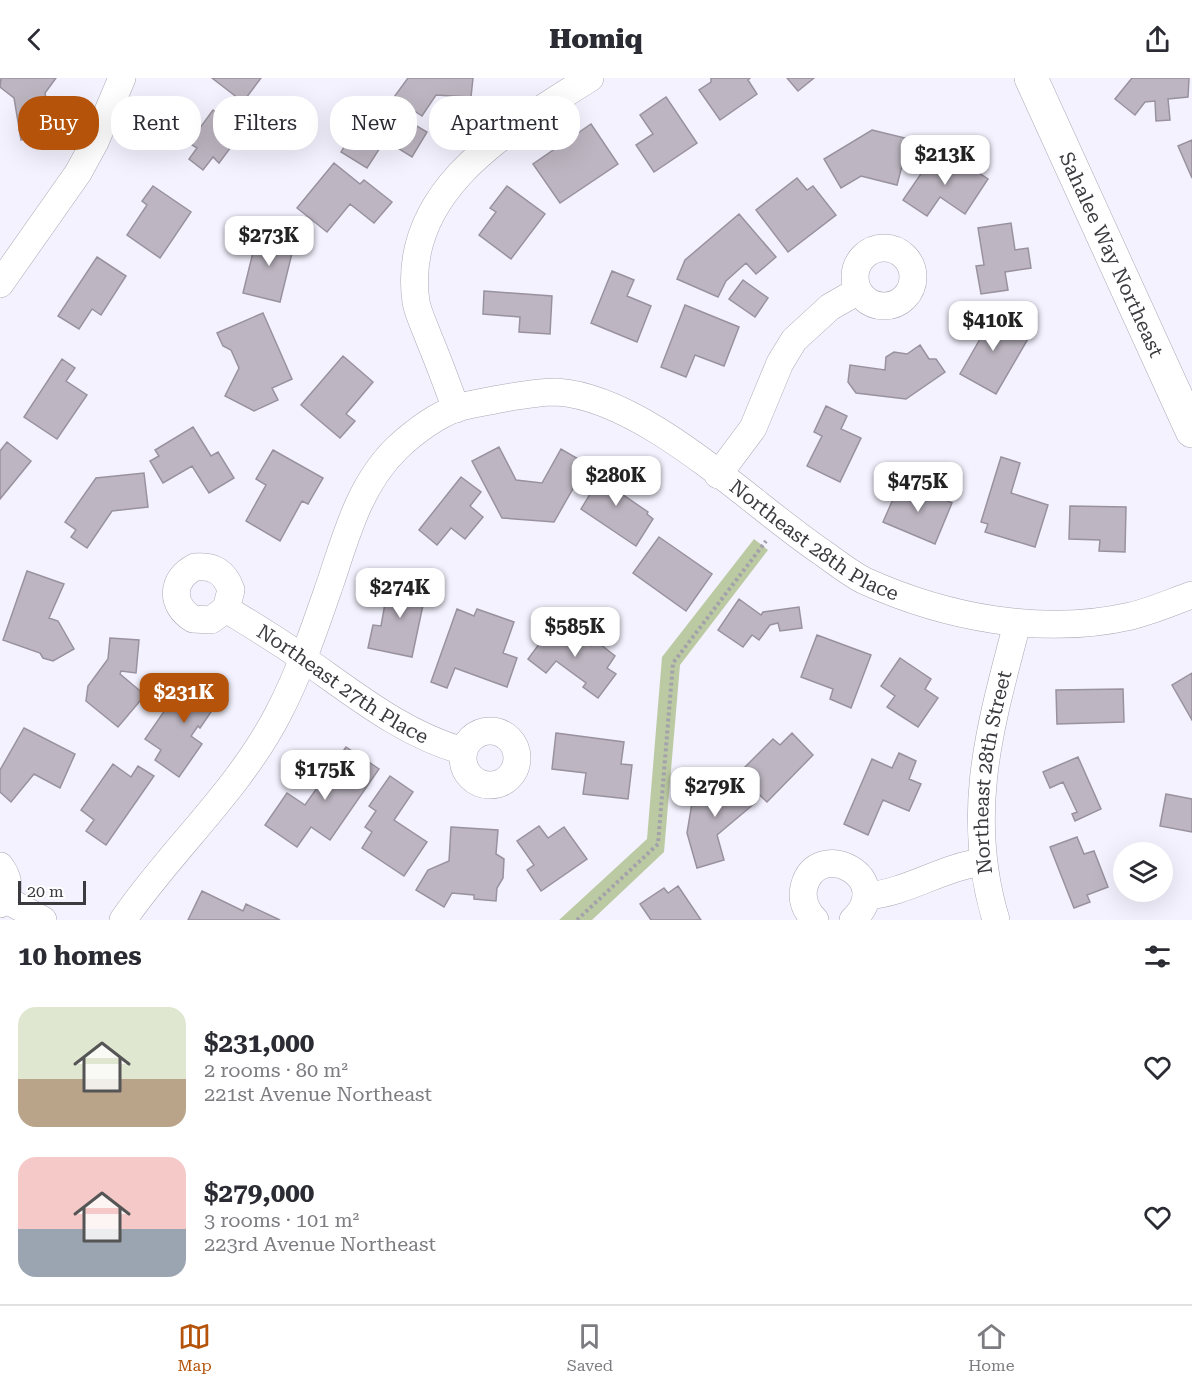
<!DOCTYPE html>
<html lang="en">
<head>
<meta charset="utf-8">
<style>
	body { margin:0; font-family:"Roboto Serif",serif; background:#f7f7f7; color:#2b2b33; height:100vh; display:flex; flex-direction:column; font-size:22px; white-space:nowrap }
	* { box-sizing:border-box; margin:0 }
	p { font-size:20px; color:#7c7c81 }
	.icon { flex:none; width:33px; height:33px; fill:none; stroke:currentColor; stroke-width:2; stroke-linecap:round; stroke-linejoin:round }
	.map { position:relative; height:842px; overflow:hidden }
	.panel { display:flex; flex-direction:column; background:#fff; flex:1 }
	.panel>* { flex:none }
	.top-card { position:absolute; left:18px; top:18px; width:600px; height:54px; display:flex; gap:12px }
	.fabs { position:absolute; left:1113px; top:764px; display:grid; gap:12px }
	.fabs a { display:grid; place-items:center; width:60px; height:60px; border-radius:50%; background:#fff; box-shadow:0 6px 24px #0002; font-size:30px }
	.scale { position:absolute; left:18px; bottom:15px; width:68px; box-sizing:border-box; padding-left:6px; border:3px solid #3a3a3f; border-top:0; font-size:16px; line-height:21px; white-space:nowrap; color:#3a3a3f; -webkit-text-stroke:4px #fff; paint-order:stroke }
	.price { position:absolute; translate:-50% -51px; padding:0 14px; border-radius:12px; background:#fff; color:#222; font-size:20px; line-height:39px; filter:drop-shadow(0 2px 3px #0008) }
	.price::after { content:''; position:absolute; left:50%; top:36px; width:18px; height:14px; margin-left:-9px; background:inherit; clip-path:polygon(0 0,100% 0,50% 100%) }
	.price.on { background:#b45309; color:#fff }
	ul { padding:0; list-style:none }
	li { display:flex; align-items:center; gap:18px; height:150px; padding:0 18px }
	li span { display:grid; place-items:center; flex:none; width:168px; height:120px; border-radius:18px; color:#555 }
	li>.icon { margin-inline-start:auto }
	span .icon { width:72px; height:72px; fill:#fffc; stroke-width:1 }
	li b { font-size:26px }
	h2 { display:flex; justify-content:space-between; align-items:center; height:72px; padding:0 18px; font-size:26px }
	.chip { padding:0 21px; border-radius:24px; background:#fff; box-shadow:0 6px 24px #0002; font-size:21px; line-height:54px }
	.chip.on { background:#b45309; color:#fff }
	header { display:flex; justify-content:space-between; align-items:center; height:78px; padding:0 18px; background:#fff; font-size:27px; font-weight:800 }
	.dock { display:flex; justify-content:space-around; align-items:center; height:84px; border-top:2px solid #e1e1e2; background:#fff; font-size:16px; color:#7c7c81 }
	.dock a { display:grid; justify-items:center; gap:3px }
	.dock .on { color:#b45309 }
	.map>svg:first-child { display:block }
	.green { fill:#bccaa3 }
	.building { fill:#bdb6c2; stroke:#99929e; stroke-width:1.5 }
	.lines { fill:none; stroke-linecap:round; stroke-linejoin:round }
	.minor-casing { stroke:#aaa9b6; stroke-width:28 }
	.major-casing { stroke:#aaa9b6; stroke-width:34 }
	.path { stroke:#a3a2ab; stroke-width:4; stroke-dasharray:3 3; stroke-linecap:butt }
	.minor { stroke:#fff; stroke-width:27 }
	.major { stroke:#fff; stroke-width:33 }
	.labels { text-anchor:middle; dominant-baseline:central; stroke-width:4.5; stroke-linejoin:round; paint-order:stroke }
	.street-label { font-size:20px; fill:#3a3a3f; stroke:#fff }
</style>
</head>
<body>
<header><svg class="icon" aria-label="back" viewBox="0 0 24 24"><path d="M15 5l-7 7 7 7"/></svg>Homiq<svg class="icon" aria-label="share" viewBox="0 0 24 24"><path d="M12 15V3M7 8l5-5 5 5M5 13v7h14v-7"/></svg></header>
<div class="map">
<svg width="1192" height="842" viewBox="0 0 1192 842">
	<rect width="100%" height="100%" fill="#f3f2fe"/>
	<path class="green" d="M754 461 768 472 680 587 664 774 592 842H559L647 761 662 579Z"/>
	<path class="building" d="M1 0H56L45 15 53 57 21 62 14 20 0 9Z
		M212 0H261L243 24Z
		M408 0H473L471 19 436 17 422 38 394 19Z
		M711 0H750L748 2 757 16 720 42 699 12 711 4Z
		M787 0H814L798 13Z
		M1132 0H1189L1188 19 1168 21 1170 42 1156 43 1155 23 1145 24 1135 37 1115 21Z
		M666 19 697 65 654 94 636 67 653 56 640 37Z
		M368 30 394 47 400 38 427 54 412 79 385 62 367 90 341 74Z
		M213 32 234 47 223 63 231 69 219 85 213 79 203 92 189 81 197 70 189 65Z
		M591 46 618 86 560 125 533 86Z
		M872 52 909 61 897 107 861 98 841 110 824 81Z
		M1192 62V100L1178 68Z
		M936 74 960 90 964 85 988 101 965 136 940 119 927 138 903 122Z
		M334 85 360 106 364 102 392 124 374 145 350 126 327 154 297 130Z
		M797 100 807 112 813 108 836 137 788 174 756 132Z
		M153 108 191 134 160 180 127 157 147 127 142 123Z
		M507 108 545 136 511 181 479 157 496 134 490 130Z
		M739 136 776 179 756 196 746 185 726 203 718 219 677 201 685 182Z
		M1011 145 1015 172 1028 170 1031 190 1005 194 1008 212 981 216 976 188 984 187 978 150Z
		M258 154 295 163 280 224 243 215Z
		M97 179 126 198 101 237 92 231 79 251 58 238Z
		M612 193 634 202 627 218 651 228 637 264 591 245Z
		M743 202 768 220 755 239 729 221Z
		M484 213 552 218 550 256 519 254 520 239 483 236Z
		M685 227 739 249 724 288 695 277 686 299 661 289Z
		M983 233 1029 259 996 316 960 296 980 261 970 255Z
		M263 235 292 301 272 310 278 322 254 333 225 318 239 290 231 272 223 268 217 255Z
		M920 267 929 281H936L945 294 906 321 856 315 848 304 850 287 885 292 886 279 894 274 907 276Z
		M343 278 373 304 346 336 355 343 340 360 301 327Z
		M62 281 75 290 66 303 87 317 57 361 24 339Z
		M826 328 847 338 841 351 861 360 840 404 807 388 822 358 814 354Z
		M193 349 211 378 218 374 234 400 209 415 192 388 163 405 150 383 159 378 155 372Z
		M7 364 31 383 0 421V373Z
		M499 369 516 402 542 405 561 371 587 386 554 444 502 440 472 383Z
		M273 372 323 400 308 426 302 423 280 463 246 443 266 407 256 401Z
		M1001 379 1020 385 1011 415 1048 427 1035 469 985 454 988 446 981 444Z
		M601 388 629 407 622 416 648 434 647 436 653 441 636 468 581 431 592 413 587 410Z
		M144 395 148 429 112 433 87 470 71 459 76 452 65 444 96 400Z
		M461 399 481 414 470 428 483 439 465 461 451 450 437 467 419 452Z
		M901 403 952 425 935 466 883 444Z
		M1070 428 1126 429 1125 474 1099 473 1100 462 1069 461Z
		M659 459 712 496 686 533 633 495Z
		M27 493 64 506 49 540 58 543 74 571 53 583 43 580 40 575 3 562Z
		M394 501 427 508 412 579 368 570 373 547 381 548 388 509 393 510Z
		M739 521 761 537 763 534 799 529 802 550 780 553 778 545 770 547 759 562 752 557 743 569 718 552Z
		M457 531 474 538 477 531 514 544 503 575 517 580 507 609 455 590 447 610 431 604Z
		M557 542 591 568 595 562 615 578 607 590 616 596 598 620 583 609 586 605 556 583 546 595 528 581Z
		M817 557 871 577 851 630 830 621 833 611 801 599Z
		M110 560 139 562 136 595 121 593 120 596 145 617 118 649 86 623 88 608 108 581Z
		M900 580 931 601 925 611 938 620 918 649 887 629 895 618 881 608Z
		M1192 595V642L1172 607Z
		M206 598 226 612 200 650 198 648 191 658 202 666 179 699 155 682 161 672 145 661 185 603 197 612Z
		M1123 611 1124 644 1057 646 1056 612Z
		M24 650 75 676 60 710 34 696 11 724 0 714V692Z
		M556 655 624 664 621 686 632 687 628 721 583 716 586 695 552 691Z
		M792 655 813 677 767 724 738 696 773 661 780 667Z
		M346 669 379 691 330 762 311 749 297 769 265 747 287 715 305 727Z
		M899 675 916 683 909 701 921 706 909 733 883 722 868 757 844 746 872 681 892 690Z
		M1078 679 1101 731 1075 743 1072 736 1077 734 1063 704 1050 710 1043 694Z
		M113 686 131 699 138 688 154 698 106 767 86 753 94 742 81 732Z
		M728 694 755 725 717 757 724 782 697 790 687 755 692 725Z
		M390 698 413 714 394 742 427 764 404 798 362 770 372 754 365 749 376 733 369 728Z
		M1166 716 1192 721V754L1160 748Z
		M539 748 548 760 564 749 587 781 541 813 527 792 534 787 517 763Z
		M451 749 498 752 496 776 504 781 503 800 497 810 496 823 474 821V817L452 815 444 829 416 812 428 792 449 783Z
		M1077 759 1084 776 1094 773 1108 809 1087 817 1090 824 1074 830 1050 769Z
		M678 808 701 842H651L640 826 664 810 668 815Z
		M202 813 243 833 246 826 280 842H188Z"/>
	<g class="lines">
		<defs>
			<g id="minor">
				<circle cx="884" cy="199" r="29"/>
				<path d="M0 206 78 95 95 64 122 0"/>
				<path d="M456 331C447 306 438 282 428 258 424 247 418 235 416 224 400 111 510 51 590 0"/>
				<path d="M718 397 753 350 780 285 794 262 830 229 858 213"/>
				<path id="s1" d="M226 531 231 512C225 494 213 487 195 489 171 501 170 527 193 541L211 542 226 531C252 547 279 563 304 581 354 616 403 656 463 673"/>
				<circle cx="490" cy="680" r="27"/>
				<path d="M0 788C10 801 11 814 0 826"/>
				<path d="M866 818C907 815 942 789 983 784"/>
				<path d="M5 821 43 842"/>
				<path id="s2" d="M123 842C172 771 238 713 278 636 300 594 315 549 331 503 347 455 360 406 397 370 413 355 436 338 457 330 470 326 486 324 499 321 517 318 538 314 556 314 645 319 750 426 823 475 837 485 851 496 865 503 947 540 1043 558 1131 538 1152 533 1172 524 1192 517"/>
				<path d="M815 842C806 833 801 822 804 809 817 758 897 800 853 842"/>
				<path id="s3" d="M996 842C964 736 990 649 1017 546"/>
			</g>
			<g id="major">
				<path id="s4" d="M1031 0 1192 353"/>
			</g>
		</defs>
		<use href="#minor" class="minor-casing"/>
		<use href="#major" class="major-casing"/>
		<path class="path" d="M577 842 658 766 673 585 766 463"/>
		<use href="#minor" class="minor"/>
		<use href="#major" class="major"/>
	</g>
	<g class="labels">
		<g class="street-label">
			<text stroke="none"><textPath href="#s4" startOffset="194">Sahalee Way Northeast</textPath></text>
			<text stroke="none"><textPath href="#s2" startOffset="1026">Northeast 28th Place</textPath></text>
			<text stroke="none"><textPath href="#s1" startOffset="308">Northeast 27th Place</textPath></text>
			<text stroke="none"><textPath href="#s3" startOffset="150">Northeast 28th Street</textPath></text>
		</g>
	</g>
</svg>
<div class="fabs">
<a><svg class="icon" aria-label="layers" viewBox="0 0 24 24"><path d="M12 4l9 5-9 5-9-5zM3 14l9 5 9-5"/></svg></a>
</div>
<div class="scale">20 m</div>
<b class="price" style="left:945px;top:108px">$213K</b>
<b class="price" style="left:269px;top:189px">$273K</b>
<b class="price" style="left:993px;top:274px">$410K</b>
<b class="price" style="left:616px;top:429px">$280K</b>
<b class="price" style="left:918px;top:435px">$475K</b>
<b class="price" style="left:400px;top:541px">$274K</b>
<b class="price" style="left:575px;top:580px">$585K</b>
<b class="price on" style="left:184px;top:646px">$231K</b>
<b class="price" style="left:325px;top:723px">$175K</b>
<b class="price" style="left:715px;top:740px">$279K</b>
<div class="top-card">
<a class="chip on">Buy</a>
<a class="chip">Rent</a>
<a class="chip">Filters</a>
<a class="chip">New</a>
<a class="chip">Apartment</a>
</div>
</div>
<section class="panel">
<h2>10 homes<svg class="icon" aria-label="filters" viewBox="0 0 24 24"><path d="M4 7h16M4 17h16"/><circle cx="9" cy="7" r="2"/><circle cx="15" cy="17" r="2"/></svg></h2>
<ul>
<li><span style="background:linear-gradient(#dfe7d0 60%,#b9a48a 0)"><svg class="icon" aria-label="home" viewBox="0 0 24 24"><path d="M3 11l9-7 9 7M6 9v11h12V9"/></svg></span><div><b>$231,000</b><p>2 rooms · 80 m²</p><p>221st Avenue Northeast</p></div><svg class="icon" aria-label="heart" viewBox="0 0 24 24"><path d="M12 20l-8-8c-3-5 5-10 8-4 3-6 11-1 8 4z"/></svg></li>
<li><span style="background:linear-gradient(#f6c9c9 60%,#9aa5b1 0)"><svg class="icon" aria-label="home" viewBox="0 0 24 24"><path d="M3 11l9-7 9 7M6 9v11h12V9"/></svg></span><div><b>$279,000</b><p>3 rooms · 101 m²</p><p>223rd Avenue Northeast</p></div><svg class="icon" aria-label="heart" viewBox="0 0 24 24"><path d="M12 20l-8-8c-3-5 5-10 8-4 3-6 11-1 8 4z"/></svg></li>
</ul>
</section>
<nav class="dock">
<a class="on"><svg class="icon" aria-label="map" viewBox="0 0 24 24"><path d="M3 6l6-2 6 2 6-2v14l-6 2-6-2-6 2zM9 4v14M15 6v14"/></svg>Map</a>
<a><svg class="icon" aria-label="saved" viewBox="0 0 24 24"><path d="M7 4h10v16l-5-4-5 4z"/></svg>Saved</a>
<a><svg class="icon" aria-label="home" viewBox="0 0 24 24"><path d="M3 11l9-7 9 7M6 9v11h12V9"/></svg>Home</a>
</nav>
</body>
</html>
